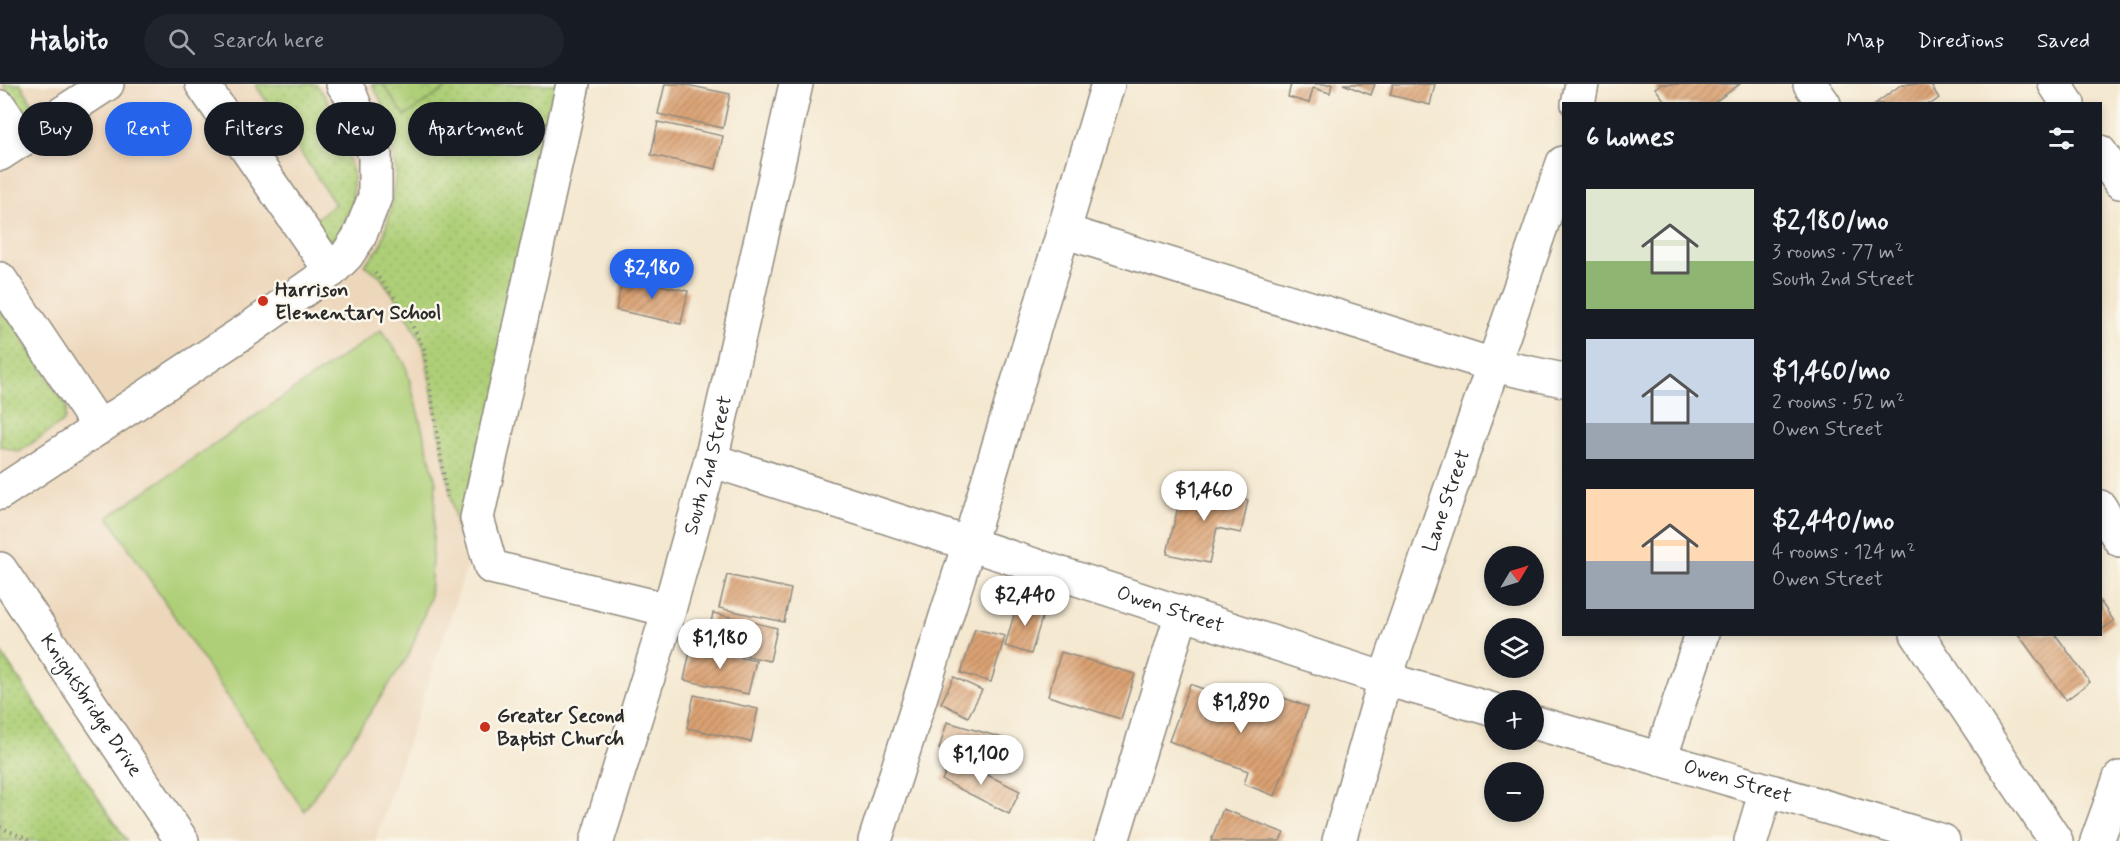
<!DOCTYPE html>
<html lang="en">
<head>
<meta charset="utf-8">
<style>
	body { margin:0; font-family:Mynerve,sans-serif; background:#20242c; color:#f1f3f6; height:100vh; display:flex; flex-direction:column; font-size:22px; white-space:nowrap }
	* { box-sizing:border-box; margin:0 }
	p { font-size:20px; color:#9ea1a6 }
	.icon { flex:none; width:33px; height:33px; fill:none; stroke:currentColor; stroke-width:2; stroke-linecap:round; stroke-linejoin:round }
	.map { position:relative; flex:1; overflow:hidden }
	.sheet { position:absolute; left:1562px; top:18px; width:540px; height:534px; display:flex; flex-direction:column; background:#171b24; border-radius:0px; box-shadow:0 3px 9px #0003 }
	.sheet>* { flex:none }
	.banner { position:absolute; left:18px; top:18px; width:570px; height:54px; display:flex; gap:12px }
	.needle { width:39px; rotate:52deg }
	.controls { position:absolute; left:1484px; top:462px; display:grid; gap:12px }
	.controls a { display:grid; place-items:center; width:60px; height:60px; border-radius:50%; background:#171b24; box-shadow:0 3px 9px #0003; font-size:30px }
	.price { position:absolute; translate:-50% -51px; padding:0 14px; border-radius:21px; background:#fff; color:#222; font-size:20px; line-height:39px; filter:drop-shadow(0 2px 3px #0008) }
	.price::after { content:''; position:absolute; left:50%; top:36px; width:18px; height:14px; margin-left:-9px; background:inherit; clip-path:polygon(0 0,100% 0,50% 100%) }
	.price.selected { background:#2563eb; color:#fff }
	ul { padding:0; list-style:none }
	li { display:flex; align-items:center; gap:18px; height:150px; padding:0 24px }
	li span { display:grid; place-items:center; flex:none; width:168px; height:120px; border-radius:0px; color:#555 }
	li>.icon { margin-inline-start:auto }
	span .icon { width:72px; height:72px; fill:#fffc; stroke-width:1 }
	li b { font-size:26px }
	h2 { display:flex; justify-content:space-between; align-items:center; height:72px; padding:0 24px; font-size:26px }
	.tag { padding:0 21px; border-radius:27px; background:#171b24; box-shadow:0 3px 9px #0003; font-size:21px; line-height:54px }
	.tag.selected { background:#2563eb; color:#fff }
	header { display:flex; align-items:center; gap:36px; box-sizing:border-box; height:84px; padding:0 30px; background:#171b24; border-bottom:2px solid #363941 }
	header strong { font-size:28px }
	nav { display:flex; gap:33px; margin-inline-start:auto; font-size:21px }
	.search { width:420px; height:54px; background:#20242c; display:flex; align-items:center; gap:15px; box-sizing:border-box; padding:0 21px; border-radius:33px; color:#9ea1a6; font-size:22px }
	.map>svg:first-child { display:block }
	.built { fill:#edd7bb }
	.grass { fill:url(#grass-dots); stroke:#6c7d51; stroke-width:1.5 }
	.park { fill:url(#park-crowns); stroke:#6c7d51; stroke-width:1.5 }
	.pitch { fill:#aecf77; stroke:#6c7d51; stroke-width:1.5 }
	.building { fill:url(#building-hatch) }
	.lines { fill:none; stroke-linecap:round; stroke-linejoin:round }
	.minor-casing { stroke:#908a7e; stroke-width:36 }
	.path { stroke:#908a7e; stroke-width:4; stroke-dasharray:1.5 4.5; stroke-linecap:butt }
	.minor { stroke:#fff; stroke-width:33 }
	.poi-dot { fill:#c8321e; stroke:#fbf7ec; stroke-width:2 }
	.labels { text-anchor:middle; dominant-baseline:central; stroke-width:5; stroke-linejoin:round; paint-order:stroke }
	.poi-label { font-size:20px; font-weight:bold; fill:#2b2b2b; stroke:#fbf7ec; text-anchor:start }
	.street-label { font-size:20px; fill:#2b2b2b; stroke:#fbf7ec }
</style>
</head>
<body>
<header>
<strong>Habito</strong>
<div class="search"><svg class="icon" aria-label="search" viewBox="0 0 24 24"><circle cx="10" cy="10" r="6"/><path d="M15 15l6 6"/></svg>Search here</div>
<nav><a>Map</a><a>Directions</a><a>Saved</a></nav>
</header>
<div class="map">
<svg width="2120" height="757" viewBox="0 0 2120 757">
	<defs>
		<pattern id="grass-dots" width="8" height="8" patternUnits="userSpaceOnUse" patternTransform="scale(1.5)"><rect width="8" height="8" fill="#aecf77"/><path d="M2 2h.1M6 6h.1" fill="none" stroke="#96b267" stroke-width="1.8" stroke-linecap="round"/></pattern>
		<pattern id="park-crowns" width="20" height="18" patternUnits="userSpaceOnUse" patternTransform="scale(1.5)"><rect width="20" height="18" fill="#aecf77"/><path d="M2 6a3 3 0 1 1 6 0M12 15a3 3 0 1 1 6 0" fill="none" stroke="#96b267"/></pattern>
		<pattern id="building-hatch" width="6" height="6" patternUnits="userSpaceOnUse" patternTransform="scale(1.5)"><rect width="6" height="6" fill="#dba273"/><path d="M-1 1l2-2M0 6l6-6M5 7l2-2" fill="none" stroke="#b2845f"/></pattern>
	</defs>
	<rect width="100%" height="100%" fill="#fbf7ec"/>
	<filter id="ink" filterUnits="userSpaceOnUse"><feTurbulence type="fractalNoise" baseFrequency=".0167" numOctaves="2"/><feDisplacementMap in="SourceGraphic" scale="12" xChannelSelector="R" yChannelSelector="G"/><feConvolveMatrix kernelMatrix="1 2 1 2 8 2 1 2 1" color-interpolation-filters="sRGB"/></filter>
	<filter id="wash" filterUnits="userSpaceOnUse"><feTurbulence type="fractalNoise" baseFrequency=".008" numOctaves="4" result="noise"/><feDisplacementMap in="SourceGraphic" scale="24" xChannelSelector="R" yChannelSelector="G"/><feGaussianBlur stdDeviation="1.35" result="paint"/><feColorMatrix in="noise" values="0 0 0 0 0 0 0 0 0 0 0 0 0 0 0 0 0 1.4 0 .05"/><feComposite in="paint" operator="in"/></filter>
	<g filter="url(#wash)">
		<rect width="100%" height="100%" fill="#f4e8d0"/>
		<path class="built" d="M0 0H573L473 465 375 757H182L0 485Z"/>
		<path class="grass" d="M3 0H21L35 24 23 32Z
			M255 0H316L327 15 353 88V119L337 153 329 157 312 138 335 120Z
			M372 0H383L405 32 452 0H573L477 434 458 451 424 264 405 227 378 190 364 181 381 162 390 129 396 88 385 25Z
			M0 219 67 323 64 337 19 368 0 362Z
			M0 567 127 757H0Z"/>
		<path class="park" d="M383 0H452L405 32Z"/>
		<path class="pitch" d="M381 246 405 279 436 398 430 514 409 571 304 727 108 433Z"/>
		<g id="blocks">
			<path class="building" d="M665 0H682L730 10 723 44 658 30Z
				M1291 0H1332L1330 9 1313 4 1309 19 1288 13Z
				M1343 0H1375L1371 11Z
				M1393 0H1435L1430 21 1390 11Z
				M1661 0H1740L1712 20H1667L1655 4Z
				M1902 0H1930L1939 14 1931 20H1875Z
				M658 38 723 52 716 85 651 71Z
				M623 193 688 207 681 240 616 226Z
				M1183 401 1248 416 1241 449 1217 444 1209 479 1167 470Z
				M727 491 791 505 784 538 719 524Z
				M1018 517 1045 524 1031 570 1005 562Z
				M2100 517 2114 537 2100 547Z
				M713 529 777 544 770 577 706 563Z
				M975 545 1005 552 991 598 961 589Z
				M2018 550H2055L2090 598 2066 616Z
				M691 563 756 577 748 610 684 596Z
				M1061 568 1135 590 1121 635 1048 612Z
				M954 593 982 606 968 633 941 619Z
				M1190 600 1264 628 1271 609 1308 623 1275 712 1244 700 1248 687 1169 657Z
				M694 611 758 625 751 658 687 644Z
				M947 638 1017 658 1009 686 939 665Z
				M953 674 1020 707 1009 730 942 696Z
				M1223 725 1284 749 1280 757H1211Z"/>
		</g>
	</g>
	<g filter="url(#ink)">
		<use href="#blocks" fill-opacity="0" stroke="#908a7e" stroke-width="1.5"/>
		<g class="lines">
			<defs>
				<g id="minor">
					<path d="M202 0 331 187"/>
					<path d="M573 0 477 434 491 483 669 526"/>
					<path d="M1810 0 1824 20"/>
					<path d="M2055 0 2068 20"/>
					<path d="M1578 20 1582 0"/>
					<path d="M0 23 22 56"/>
					<path d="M2100 68 2120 98"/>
					<path d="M0 70 107 0"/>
					<path d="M1063 147 1493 281 1563 296"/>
					<path d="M0 195 99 343"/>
					<path id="s1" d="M711 376 1385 595 1494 626"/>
					<path d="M0 409 253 242 331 187 347 171 359 153 375 113V71L350 10 343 0"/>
					<path d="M2100 423 2120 456"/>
					<path id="s2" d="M0 485 182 757"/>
					<path d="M1917 550 2056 757"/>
					<path id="s3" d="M1533 638 1943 757"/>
					<path d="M1660 675 1702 550"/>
					<path id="s4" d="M597 757 669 526 711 376 796 0"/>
					<path d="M875 757 969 460 1108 0"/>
					<path d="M1112 757 1182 529"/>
					<path id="s5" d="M1339 757 1385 595 1563 79"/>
					<path d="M1751 757 1766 706"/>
					<path d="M2097 757 2120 694"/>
				</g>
			</defs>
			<use href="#minor" class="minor-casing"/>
			<path class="path" d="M375 189 405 227 424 265 447 413
				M0 743 31 757"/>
			<use href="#minor" class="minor"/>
		</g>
	</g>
	<g class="poi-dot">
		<circle cx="263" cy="217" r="6"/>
		<circle cx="485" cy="643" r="6"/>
	</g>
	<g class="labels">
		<g class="poi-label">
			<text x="275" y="206">Harrison<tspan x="275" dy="23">Elementary School</tspan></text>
			<text x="497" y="632">Greater Second<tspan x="497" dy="23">Baptist Church</tspan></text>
		</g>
		<g class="street-label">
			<text stroke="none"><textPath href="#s4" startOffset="392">South 2nd Street</textPath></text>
			<text stroke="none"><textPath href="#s5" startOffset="357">Lane Street</textPath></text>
			<text stroke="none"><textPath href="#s1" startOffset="483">Owen Street</textPath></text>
			<text stroke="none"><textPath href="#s2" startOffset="164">Knightsbridge Drive</textPath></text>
			<text stroke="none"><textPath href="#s3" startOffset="213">Owen Street</textPath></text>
		</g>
	</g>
</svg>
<div class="controls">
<a><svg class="needle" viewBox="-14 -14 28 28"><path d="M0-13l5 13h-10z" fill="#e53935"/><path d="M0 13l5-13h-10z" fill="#9ea1a6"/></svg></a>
<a><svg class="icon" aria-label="layers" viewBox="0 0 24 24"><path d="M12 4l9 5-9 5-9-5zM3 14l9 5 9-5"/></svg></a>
<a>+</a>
<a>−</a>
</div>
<b class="price selected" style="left:652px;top:216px">$2,180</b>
<b class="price" style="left:1204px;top:438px">$1,460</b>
<b class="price" style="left:1025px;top:543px">$2,440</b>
<b class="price" style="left:720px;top:586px">$1,180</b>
<b class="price" style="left:1241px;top:650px">$1,890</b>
<b class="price" style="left:981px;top:702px">$1,100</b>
<div class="banner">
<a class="tag">Buy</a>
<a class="tag selected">Rent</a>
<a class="tag">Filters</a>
<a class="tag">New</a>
<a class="tag">Apartment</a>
</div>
<section class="sheet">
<h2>6 homes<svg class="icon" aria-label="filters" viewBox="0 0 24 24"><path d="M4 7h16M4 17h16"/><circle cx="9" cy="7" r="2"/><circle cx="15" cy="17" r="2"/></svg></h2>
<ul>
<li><span style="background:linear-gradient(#dfe7d0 60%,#8fb573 0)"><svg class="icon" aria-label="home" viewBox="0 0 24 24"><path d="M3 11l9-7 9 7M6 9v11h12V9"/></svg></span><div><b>$2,180/mo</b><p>3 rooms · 77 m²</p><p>South 2nd Street</p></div></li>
<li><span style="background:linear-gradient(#c9d6e8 70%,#9aa5b1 0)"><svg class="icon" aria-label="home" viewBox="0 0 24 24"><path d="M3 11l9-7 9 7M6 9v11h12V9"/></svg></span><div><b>$1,460/mo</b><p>2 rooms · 52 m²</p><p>Owen Street</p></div></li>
<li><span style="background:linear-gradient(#ffd9b3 60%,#9aa5b1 0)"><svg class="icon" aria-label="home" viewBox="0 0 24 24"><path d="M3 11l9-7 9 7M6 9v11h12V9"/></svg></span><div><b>$2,440/mo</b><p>4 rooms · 124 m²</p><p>Owen Street</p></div></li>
</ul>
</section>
</div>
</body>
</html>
